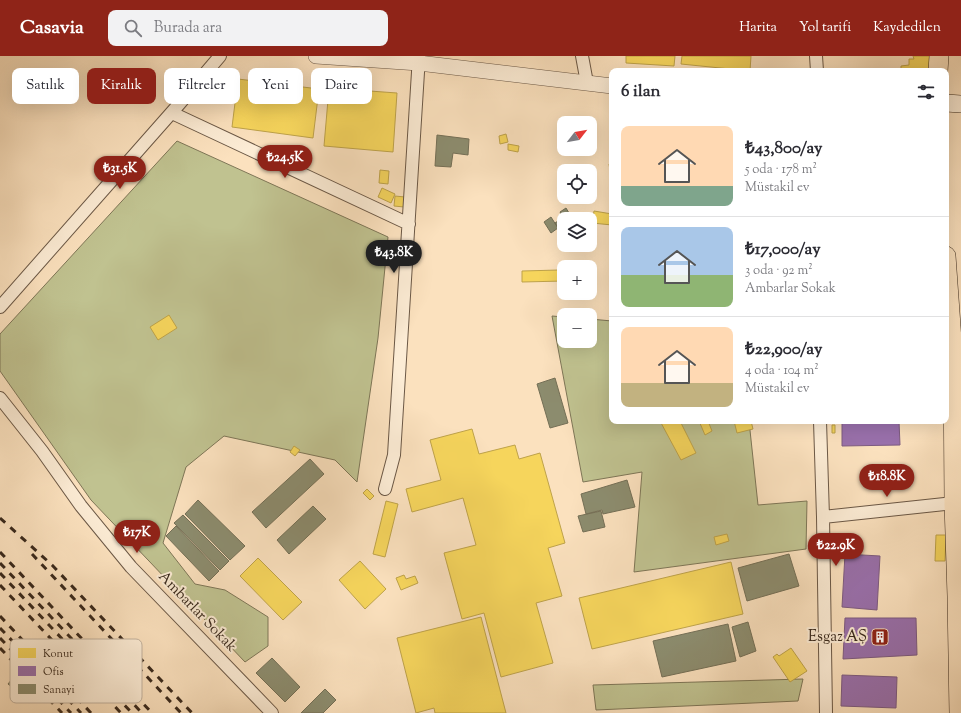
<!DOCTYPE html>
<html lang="tr">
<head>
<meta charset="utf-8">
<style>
	body { margin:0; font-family:"Sorts Mill Goudy",serif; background:#f2f2f3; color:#2b2b33; height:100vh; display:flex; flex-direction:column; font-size:15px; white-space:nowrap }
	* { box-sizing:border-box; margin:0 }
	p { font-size:13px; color:#7c7c81 }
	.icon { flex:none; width:22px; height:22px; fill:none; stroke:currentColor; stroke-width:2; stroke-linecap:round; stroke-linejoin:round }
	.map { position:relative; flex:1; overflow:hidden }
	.side { position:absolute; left:609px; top:12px; width:340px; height:356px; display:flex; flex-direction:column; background:#fff; border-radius:8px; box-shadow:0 4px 16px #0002 }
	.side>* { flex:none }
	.top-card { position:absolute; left:12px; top:12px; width:380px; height:36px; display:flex; gap:8px }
	.needle { width:26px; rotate:59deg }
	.buttons { position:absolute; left:557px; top:60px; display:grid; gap:8px }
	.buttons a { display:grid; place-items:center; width:40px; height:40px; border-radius:8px; background:#fff; box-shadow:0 4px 16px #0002; font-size:20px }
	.price { position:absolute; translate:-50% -34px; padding:0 9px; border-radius:14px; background:#8f2418; color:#fff; font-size:13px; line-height:26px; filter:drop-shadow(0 1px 2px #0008) }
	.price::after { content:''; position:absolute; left:50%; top:24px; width:12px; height:9px; margin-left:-6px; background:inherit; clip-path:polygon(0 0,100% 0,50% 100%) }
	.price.current { background:#222; color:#fff }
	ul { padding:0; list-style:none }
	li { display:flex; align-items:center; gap:12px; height:100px; padding:0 12px }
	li+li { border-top:1px solid #e1e1e2 }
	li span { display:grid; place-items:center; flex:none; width:112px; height:80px; border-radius:8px; color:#555 }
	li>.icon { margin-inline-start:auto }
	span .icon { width:48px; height:48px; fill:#fffc; stroke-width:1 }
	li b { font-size:17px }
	h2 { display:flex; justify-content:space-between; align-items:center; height:48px; padding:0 12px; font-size:17px }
	.tag { padding:0 14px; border-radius:8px; background:#fff; box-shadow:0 4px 16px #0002; font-size:14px; line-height:36px }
	.tag.current { background:#8f2418; color:#fff }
	header { display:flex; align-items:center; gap:24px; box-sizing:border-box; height:56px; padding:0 20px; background:#8f2418; color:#fff }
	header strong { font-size:19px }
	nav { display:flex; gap:22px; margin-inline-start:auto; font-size:14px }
	.search { width:280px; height:36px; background:#f2f2f3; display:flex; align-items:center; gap:10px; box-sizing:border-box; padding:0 14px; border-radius:8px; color:#7c7c81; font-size:15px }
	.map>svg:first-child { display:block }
	.green { fill:#c0c290; stroke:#7e7657 }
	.homes { fill:#f6d55c; stroke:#bea249 }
	.offices { fill:#9970ab; stroke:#7d5b81 }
	.industry { fill:#8c8c6e; stroke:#746f56 }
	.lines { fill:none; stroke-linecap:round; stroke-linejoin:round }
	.minor-casing { stroke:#6b5846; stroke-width:14 }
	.tertiary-casing { stroke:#6b5846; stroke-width:16 }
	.secondary-casing { stroke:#3b2b1e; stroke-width:18 }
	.primary-casing { stroke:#3b2b1e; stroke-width:20 }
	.minor { stroke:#fcecd5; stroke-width:12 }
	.tertiary { stroke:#fcecd5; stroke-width:15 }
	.secondary { stroke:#fcecd5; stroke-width:17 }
	.primary { stroke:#fbe1be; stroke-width:19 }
	.rail { stroke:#3b2b1e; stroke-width:3; stroke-dasharray:7 7; stroke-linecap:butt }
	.labels { text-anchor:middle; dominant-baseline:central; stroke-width:4; stroke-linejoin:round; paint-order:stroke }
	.street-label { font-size:15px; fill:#3b2b1e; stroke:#fcecd5 }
	.poi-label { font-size:15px; fill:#3b2b1e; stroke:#fcecd5; text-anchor:end }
	.key { fill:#fcecd5; stroke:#c2b29e; stroke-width:1 }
	.key-label { font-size:11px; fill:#3b2b1e }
</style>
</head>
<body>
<header>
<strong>Casavia</strong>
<div class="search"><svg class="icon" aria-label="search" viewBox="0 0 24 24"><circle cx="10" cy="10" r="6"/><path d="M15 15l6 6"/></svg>Burada ara</div>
<nav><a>Harita</a><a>Yol tarifi</a><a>Kaydedilen</a></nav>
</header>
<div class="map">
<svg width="961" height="657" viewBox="0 0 961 657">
	<rect width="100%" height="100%" fill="#fbe1be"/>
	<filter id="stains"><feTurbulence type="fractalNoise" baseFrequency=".005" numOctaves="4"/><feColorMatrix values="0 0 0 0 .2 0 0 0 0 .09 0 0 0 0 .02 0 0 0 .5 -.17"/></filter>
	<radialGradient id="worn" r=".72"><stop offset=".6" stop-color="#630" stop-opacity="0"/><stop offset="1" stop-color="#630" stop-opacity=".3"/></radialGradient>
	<path class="green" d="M177 85 388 181 378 282 357 426 335 404 224 380 186 411 163 487 195 528 225 534 268 561V590L245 606 91 444 0 315V278Z
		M552 260 564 261V285H590V263L612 265V365H749L758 449 807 445 806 493 634 516 642 416 583 426Z
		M803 623 798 645 596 654 593 629Z"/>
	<path class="homes" d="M626 0H675L674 10 626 7Z
		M682 0H751L750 15 681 8Z
		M913 0H934L935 15H901V10L909 9V3H914Z
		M238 23 319 33 313 82 232 71Z
		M329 32 397 37 393 96 324 90Z
		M506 78 508 86 500 88 499 80Z
		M508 88 519 90 518 96 508 94Z
		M609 108H612V127Z
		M380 114 389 115 388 128 379 127Z
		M382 132 395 138 391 147 378 141Z
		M395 140 405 141 404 151 394 150Z
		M594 155 612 158V169L592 167Z
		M559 214V217H564V225L522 226V215Z
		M169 259 177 272 158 284 150 271Z
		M660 365H680L696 397 681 404Z
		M699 365H708L712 375 705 379Z
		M734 365H751L753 373 737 377Z
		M832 369H835V377H832Z
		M472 373 479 398 515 389 519 403 540 397 565 487 548 492 562 540 536 547 553 607 501 621 484 557 462 563 444 497 476 489 463 442 412 456 406 433 441 424 430 384Z
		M294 390 300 394 295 400 290 396Z
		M367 433 374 440 370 444 363 437Z
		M386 445 398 448 385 501 373 498Z
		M727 478 729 485 716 489 714 481Z
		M936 479H946L945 505H935Z
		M258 502 302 546 283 564 240 520Z
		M360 505 386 533 365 553 339 524Z
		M731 506 743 558 592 593 579 542Z
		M404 519 406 523 415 520 418 527 401 534 396 522Z
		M481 561 506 657H435L434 652 416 657 397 582Z
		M791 592 807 615 790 626 773 601 777 598 779 600Z"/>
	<path class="offices" d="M842 365H899L900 389 842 390Z
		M845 498 880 500 877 554 842 551Z
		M845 562H916L917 599 843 603Z
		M842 619 897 621 896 652 841 650Z"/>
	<path class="industry" d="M437 79 469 83 468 99 453 97 451 111 435 110Z
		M566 152 572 162 570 163H564L560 156Z
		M551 161 558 172 551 177 544 166Z
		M561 163 564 167V177L562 178 555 167Z
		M555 322 568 367 550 372 537 328Z
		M310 403 324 418 266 472 252 456Z
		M627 424 635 451 603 458 602 454 586 458 581 438Z
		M198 444 245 490 230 504 185 458Z
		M313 450 326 463 289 498 277 484Z
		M601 455 605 471 583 476 578 460Z
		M183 459 229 505 220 514 174 467Z
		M176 470 219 515 209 525 166 480Z
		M789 498 799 530 747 545 738 512Z
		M748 566 756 595 740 601 732 571Z
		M728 568 736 605 662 621 653 585Z
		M272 602 300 631 285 646 256 617Z
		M12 623 17 626 12 631 8 628Z
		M325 633 336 644 323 657H301Z"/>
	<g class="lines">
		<defs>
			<path id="minor" d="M582 0 587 27
				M816 0 817 15
				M172 57 409 168
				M0 251 180 47 220 0
				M0 342 42 395 81 450 131 511 272 657
				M820 365 823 461 826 657
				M385 433 394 399 419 0
				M823 461 954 447"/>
			<path id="tertiary" d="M316 0 419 7 612 30"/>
			<path id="secondary" d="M946 47 961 48"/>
			<path id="primary" d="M938 15 939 0
				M946 200 953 298 954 447 957 540 959 657"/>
		</defs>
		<use href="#minor" class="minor-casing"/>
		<use href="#tertiary" class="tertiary-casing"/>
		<use href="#secondary" class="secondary-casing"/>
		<use href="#primary" class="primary-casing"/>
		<use href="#minor" class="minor"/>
		<use href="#tertiary" class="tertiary"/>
		<use href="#secondary" class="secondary"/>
		<use href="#primary" class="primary"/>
		<path class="rail" d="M0 462 52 509 192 657
			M0 496 152 657
			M32 498 181 657
			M0 507 142 657
			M0 517 132 657
			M0 529 121 657
			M0 560 91 657
			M0 572 81 657
			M0 582 71 657
			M0 592 62 657"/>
	</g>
	<defs>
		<symbol id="building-square" viewBox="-11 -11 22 22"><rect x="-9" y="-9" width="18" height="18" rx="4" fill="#8f2418" stroke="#fcecd5"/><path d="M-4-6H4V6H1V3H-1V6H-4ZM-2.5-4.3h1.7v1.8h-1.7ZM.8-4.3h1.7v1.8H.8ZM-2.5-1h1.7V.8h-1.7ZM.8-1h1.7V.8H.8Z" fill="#fff"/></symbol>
	</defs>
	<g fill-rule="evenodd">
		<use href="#building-square" x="870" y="571" width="20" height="20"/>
	</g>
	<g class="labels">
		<g class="street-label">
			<text transform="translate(197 556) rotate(46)">Ambarlar Sokak</text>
		</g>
		<g class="poi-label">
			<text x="867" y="581">Esgaz AŞ</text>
		</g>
	</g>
	<rect x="10" y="583" width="132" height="64" rx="6" class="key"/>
	<rect x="18" y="592" width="18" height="10" fill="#f6d55c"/>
	<rect x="18" y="610" width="18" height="10" fill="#9970ab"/>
	<rect x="18" y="628" width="18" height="10" fill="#8c8c6e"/>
	<g class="key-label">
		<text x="43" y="601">Konut</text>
		<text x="43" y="619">Ofis</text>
		<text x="43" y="637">Sanayi</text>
	</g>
	<rect width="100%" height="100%" filter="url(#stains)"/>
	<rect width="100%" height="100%" fill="url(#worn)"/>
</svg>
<div class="buttons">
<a><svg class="needle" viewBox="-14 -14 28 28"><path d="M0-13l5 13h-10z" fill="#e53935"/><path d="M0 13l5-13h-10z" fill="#7c7c81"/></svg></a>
<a><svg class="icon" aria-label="locate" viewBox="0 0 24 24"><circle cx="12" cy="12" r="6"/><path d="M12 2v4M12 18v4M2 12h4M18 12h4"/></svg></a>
<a><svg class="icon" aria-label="layers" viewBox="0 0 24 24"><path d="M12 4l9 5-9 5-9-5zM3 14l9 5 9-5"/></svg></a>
<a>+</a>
<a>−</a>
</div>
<b class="price" style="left:285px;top:123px">₺24.5K</b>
<b class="price" style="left:120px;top:134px">₺31.5K</b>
<b class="price current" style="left:394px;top:218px">₺43.8K</b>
<b class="price" style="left:887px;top:442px">₺18.8K</b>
<b class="price" style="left:137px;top:498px">₺17K</b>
<b class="price" style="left:836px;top:511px">₺22.9K</b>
<div class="top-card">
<a class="tag">Satılık</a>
<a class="tag current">Kiralık</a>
<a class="tag">Filtreler</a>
<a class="tag">Yeni</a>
<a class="tag">Daire</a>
</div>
<section class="side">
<h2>6 ilan<svg class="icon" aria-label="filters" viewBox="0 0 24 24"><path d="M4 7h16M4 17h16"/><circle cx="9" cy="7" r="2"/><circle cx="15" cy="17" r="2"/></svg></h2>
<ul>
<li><span style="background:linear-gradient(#ffd9b3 75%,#7fa58c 0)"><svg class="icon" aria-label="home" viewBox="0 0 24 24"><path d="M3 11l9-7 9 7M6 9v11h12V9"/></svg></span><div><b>₺43,800/ay</b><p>5 oda · 178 m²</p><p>Müstakil ev</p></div></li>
<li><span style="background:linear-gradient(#a9c7e8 60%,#8fb573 0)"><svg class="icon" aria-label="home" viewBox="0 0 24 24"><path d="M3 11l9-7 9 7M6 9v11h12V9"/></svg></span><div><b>₺17,000/ay</b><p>3 oda · 92 m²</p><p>Ambarlar Sokak</p></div></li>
<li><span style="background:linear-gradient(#ffd9b3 70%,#c2b280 0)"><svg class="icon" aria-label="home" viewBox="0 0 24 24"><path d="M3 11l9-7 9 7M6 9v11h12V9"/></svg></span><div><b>₺22,900/ay</b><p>4 oda · 104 m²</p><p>Müstakil ev</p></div></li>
</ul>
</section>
</div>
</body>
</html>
